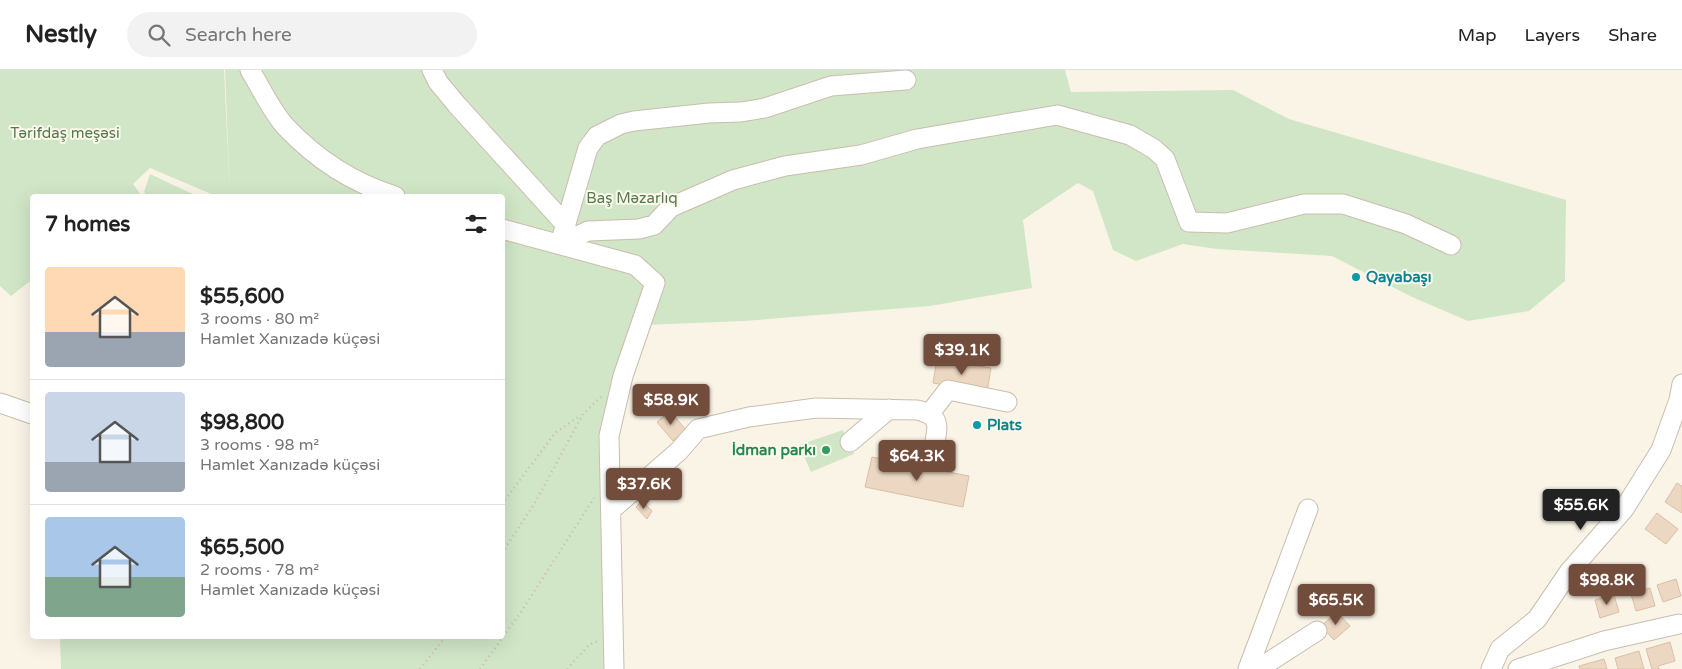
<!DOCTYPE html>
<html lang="en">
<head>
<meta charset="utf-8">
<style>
	body { margin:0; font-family:"Varela Round",sans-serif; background:#f2f2f2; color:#222; height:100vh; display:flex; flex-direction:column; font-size:19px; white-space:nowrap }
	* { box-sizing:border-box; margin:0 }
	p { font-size:16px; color:#767676 }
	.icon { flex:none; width:28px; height:28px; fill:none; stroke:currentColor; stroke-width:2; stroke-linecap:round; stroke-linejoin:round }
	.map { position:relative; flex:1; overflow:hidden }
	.details { position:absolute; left:30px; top:124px; width:475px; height:445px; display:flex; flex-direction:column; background:#fff; border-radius:5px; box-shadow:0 5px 20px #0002 }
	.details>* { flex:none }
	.price { position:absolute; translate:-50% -42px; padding:0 11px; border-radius:5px; background:#734d3b; color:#fff; font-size:16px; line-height:32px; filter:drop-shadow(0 1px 2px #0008) }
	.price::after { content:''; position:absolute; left:50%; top:30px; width:15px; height:11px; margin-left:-8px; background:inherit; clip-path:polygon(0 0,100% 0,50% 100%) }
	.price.selected { background:#222; color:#fff }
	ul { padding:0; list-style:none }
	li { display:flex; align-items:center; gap:15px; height:125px; padding:0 15px }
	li+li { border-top:1px solid #e0e0e0 }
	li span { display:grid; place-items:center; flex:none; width:140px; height:100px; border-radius:5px; color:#555 }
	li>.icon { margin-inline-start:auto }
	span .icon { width:60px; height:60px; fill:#fffc; stroke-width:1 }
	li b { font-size:21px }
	h2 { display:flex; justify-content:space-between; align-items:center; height:60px; padding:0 15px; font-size:21px }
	header { display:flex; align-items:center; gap:30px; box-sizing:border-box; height:70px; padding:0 25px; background:#fff; border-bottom:1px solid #e0e0e0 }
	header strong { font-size:24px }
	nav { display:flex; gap:28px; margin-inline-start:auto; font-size:18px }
	.search { width:350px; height:45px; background:#f2f2f2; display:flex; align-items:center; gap:12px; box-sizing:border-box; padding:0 18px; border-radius:28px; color:#767676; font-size:19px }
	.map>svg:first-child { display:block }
	.green { fill:#d0e6c7 }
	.building { fill:#ecd7c2; stroke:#dcbfa4 }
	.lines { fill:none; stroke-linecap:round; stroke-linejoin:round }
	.minor-casing { stroke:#cabdae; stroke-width:21 }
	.path { stroke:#d0baa5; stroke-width:2.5; stroke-dasharray:1 4; stroke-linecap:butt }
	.minor { stroke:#fff; stroke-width:19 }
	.culture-dot { fill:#0f9aa8; stroke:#fdf8ed; stroke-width:2 }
	.leisure-dot { fill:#2e9e5b; stroke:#fdf8ed; stroke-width:2 }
	.labels { text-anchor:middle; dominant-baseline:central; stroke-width:4; stroke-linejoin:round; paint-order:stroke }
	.park-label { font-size:15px; fill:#547a4b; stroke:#fdf8ed }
	.culture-label { font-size:15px; font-weight:bold; fill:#0d838f; stroke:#fdf8ed; text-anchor:start }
	.leisure-label { font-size:15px; font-weight:bold; fill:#27864d; stroke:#fdf8ed; text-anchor:end }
</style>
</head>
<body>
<header>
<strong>Nestly</strong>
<div class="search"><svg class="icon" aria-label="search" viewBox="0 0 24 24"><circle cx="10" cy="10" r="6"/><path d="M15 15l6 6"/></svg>Search here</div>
<nav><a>Map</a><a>Layers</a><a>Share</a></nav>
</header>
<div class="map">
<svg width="1682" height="599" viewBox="0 0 1682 599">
	<rect width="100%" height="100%" fill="#faf4e7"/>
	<path class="green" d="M0 0H224L230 126H216L150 98 133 114 142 126H32V215L29 212 11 226 0 216Z
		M225 0H1065L1071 22 1233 20 1289 49 1566 130 1565 211 1529 241 1468 251 1412 227 1332 186 1217 179 1183 174 1136 191 1113 180 1093 121 1078 113 1023 150 1032 218 930 236 744 251 645 255 614 325 621 490V599H61L60 566H502V126H230Z
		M150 104 197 126H147L144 122Z
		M843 360 854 384 811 402 799 375Z"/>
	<path class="building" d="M937 289 991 298 987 322 933 313Z
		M670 341 686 360 673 371 657 352Z
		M872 387 969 406 963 437 865 417Z
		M1677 413 1682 416V443L1665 432Z
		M642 431 652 441 647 449 636 437Z
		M1657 443 1678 459 1666 474 1645 459Z
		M1676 509 1681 526 1663 532 1657 515Z
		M1650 518 1655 536 1636 541 1631 524Z
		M1614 525 1619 542 1600 548 1595 530Z
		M1337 542 1350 556 1334 570 1321 556Z
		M1670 572 1675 591 1658 596 1659 599H1652L1646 579Z
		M1639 581 1644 599H1618L1615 588Z
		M1604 589 1607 599H1580L1579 596Z"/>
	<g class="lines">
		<defs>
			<path id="minor" d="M250 0C261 18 271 40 285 56 315 88 353 113 395 126
				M432 0 438 12 457 35 566 155
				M502 159 635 195 655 213 623 306 609 366 614 599
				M560 174 588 161 639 159 654 155 671 137 733 110 785 96 861 85 917 69 1057 45 1130 65 1154 79 1165 89 1189 152 1227 153 1304 134H1343L1406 154 1451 175
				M560 174 588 78 597 66 621 54 634 51 709 43 741 42 765 38 831 16 906 10
				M0 333 32 344
				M930 343 948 320 1007 332
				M850 372 889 339
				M611 440 679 381 698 359 749 347 816 338 917 340C944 346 937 359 933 381
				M1248 599 1308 439
				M1258 599 1317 561
				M1491 599 1500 579 1537 549 1569 502 1624 439 1661 380 1679 330 1682 314
				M1518 599 1604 571 1679 554"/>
		</defs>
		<use href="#minor" class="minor-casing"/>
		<path class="path" d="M502 434 555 363 581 345
			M502 483 536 431 583 344 602 326
			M420 599 446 566
			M480 599 521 542 594 428
			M567 599 589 575 598 571"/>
		<use href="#minor" class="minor"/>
	</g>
	<g class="culture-dot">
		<circle cx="1356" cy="207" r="5"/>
		<circle cx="977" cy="355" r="5"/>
	</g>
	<circle class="leisure-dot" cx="826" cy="380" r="5"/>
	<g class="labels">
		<g class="park-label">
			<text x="65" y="63">Tərifdaş meşəsi</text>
			<text x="632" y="128">Baş Məzarlıq</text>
		</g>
		<g class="culture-label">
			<text x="1366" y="207">Qayabaşı</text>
			<text x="987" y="355">Plats</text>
		</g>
		<g class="leisure-label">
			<text x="816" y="380">İdman parkı</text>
		</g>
	</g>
</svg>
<b class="price" style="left:962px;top:306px">$39.1K</b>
<b class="price" style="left:671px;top:356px">$58.9K</b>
<b class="price" style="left:917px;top:412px">$64.3K</b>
<b class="price" style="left:644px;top:440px">$37.6K</b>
<b class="price selected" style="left:1581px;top:461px">$55.6K</b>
<b class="price" style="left:1607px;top:536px">$98.8K</b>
<b class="price" style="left:1336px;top:556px">$65.5K</b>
<section class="details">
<h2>7 homes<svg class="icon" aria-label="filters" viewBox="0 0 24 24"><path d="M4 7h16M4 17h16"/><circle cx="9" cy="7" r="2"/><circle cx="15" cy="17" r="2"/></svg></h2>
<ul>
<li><span style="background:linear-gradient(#ffd9b3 65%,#9aa5b1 0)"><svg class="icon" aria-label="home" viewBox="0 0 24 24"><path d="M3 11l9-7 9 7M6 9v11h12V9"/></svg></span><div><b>$55,600</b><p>3 rooms · 80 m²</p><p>Hamlet Xanızadə küçəsi</p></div></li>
<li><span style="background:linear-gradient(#c9d6e8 70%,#9aa5b1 0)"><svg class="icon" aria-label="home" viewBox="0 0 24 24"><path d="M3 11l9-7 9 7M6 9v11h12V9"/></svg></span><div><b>$98,800</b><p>3 rooms · 98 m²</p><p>Hamlet Xanızadə küçəsi</p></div></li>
<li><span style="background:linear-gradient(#a9c7e8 60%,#7fa58c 0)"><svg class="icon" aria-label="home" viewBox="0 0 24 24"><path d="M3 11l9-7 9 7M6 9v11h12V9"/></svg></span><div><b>$65,500</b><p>2 rooms · 78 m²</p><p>Hamlet Xanızadə küçəsi</p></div></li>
</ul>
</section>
</div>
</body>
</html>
